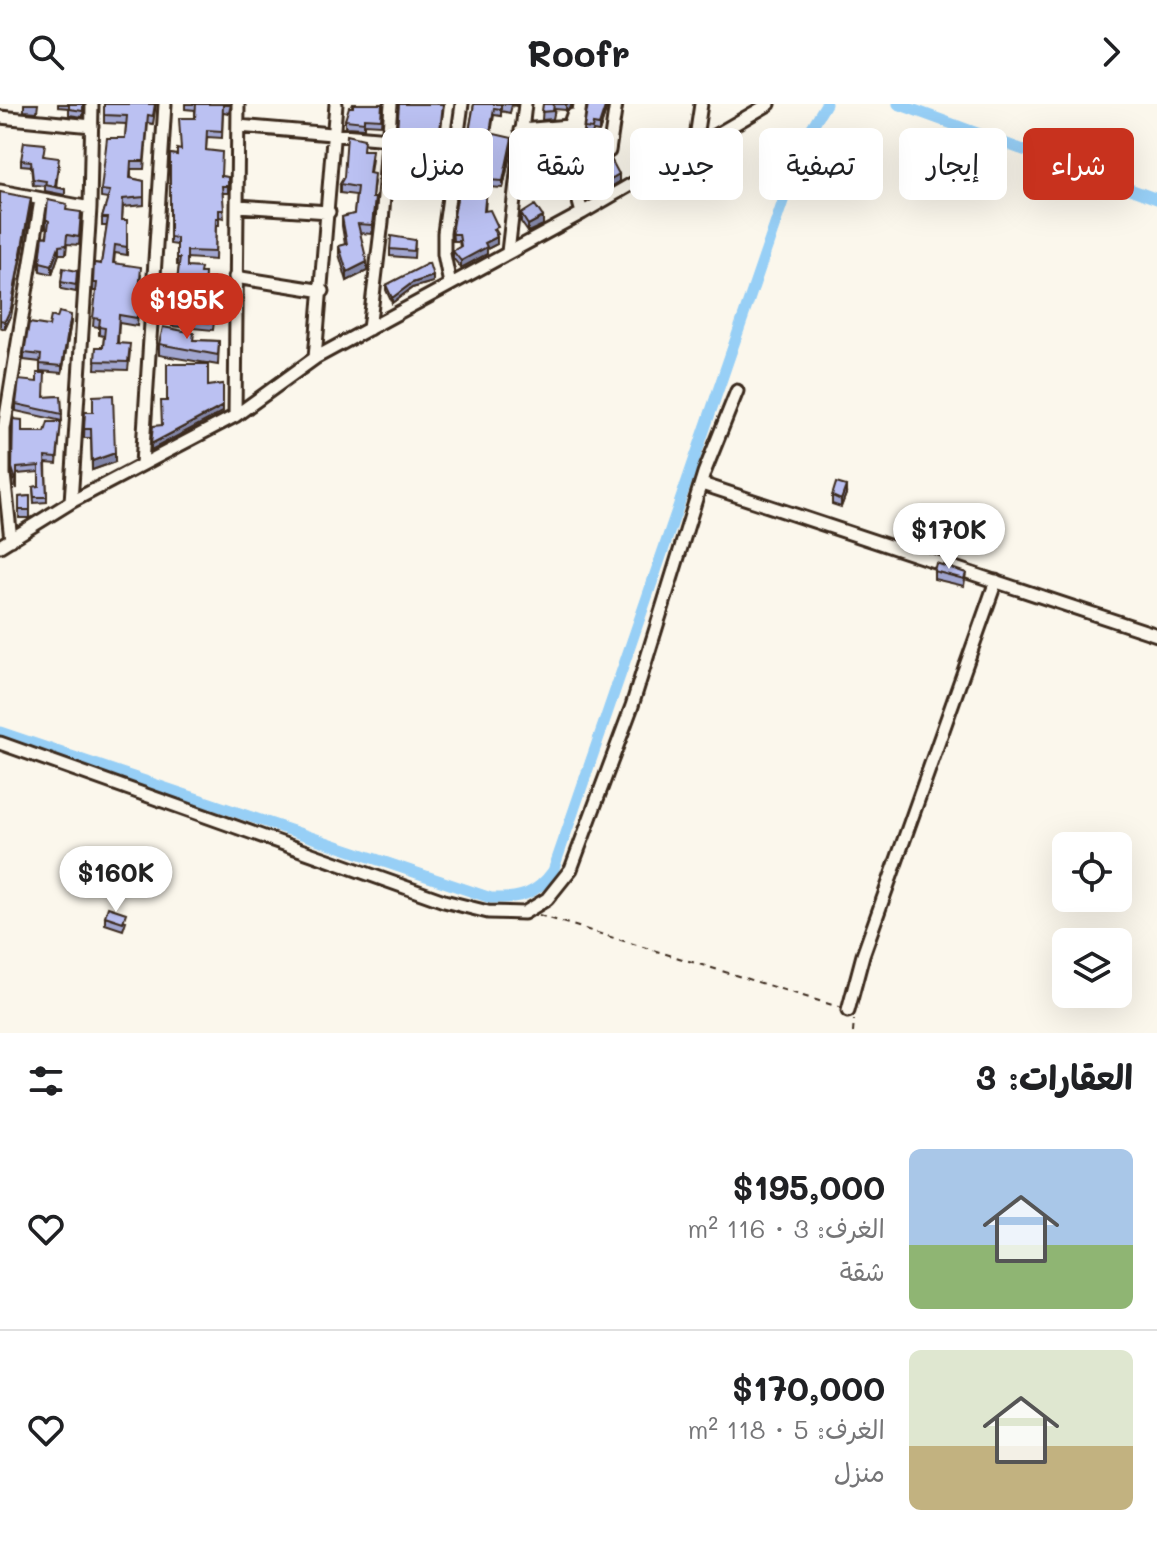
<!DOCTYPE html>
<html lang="ar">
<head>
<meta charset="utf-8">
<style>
	body { margin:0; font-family:Mali,"Playpen Sans Arabic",sans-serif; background:#f6f6f6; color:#202124; direction:rtl; height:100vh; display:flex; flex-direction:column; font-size:30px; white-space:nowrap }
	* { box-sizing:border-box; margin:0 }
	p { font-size:26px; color:#757577 }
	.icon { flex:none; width:44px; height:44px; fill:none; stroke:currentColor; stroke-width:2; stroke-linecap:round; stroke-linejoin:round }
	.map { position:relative; height:929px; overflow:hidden; direction:ltr }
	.sheet { display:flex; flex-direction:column; background:#fff; flex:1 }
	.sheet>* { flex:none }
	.guide { position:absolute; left:24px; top:24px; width:1110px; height:72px; direction:rtl; display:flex; gap:16px }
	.tools { position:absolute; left:1052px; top:728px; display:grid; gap:16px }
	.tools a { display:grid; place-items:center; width:80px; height:80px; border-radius:12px; background:#fff; box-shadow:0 8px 32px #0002; font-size:40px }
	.price { position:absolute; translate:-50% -68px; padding:0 18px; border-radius:28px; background:#fff; color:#222; font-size:26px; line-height:52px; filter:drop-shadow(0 2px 4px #0008) }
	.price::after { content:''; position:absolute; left:50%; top:48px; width:24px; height:18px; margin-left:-12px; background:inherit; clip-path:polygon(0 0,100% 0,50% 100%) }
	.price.on { background:#c8321e; color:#fff }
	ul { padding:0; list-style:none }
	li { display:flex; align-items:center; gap:24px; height:200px; padding:0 24px }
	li+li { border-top:2px solid #e0e0e0 }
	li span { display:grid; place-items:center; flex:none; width:224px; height:160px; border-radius:12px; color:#555 }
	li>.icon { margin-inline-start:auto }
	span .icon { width:96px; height:96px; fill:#fffc; stroke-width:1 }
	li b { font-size:34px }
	h2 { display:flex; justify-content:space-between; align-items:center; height:96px; padding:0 24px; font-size:34px }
	.pill { padding:0 28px; border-radius:12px; background:#fff; box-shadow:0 8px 32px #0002; font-size:28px; line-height:72px }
	.pill.on { background:#c8321e; color:#fff }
	header { display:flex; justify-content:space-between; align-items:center; height:104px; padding:0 24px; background:#fff; font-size:36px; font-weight:700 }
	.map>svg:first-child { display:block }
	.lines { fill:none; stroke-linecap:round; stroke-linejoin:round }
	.canal { stroke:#97cff6; stroke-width:11 }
	.minor-casing { stroke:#3b2a1e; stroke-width:17 }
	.path { stroke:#3b2a1e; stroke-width:2; stroke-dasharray:6 6; stroke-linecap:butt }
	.minor { stroke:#fbf7ec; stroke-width:11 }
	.wall { fill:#a1a6d0; stroke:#3b2a1e; stroke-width:2 }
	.shaded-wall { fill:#8387a9; stroke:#3b2a1e; stroke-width:2 }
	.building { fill:#bbc1f2; stroke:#3b2a1e; stroke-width:2 }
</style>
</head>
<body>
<header><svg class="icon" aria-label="forward" viewBox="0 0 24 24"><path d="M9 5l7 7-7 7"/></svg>Roofr<svg class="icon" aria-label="search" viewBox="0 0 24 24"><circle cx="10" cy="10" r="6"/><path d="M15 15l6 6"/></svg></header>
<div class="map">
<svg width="1157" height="929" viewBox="0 0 1157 929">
	<rect width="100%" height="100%" fill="#fbf7ec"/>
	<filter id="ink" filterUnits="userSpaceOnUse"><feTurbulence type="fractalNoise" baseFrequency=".0125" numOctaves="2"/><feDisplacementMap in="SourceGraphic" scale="16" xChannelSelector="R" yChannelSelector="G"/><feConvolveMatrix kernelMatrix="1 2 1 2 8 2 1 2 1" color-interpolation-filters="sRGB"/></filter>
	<g filter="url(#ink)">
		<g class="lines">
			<path class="canal" d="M898 0 1157 95
				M0 628 491 794C519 795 536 791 553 767L804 36 826 0"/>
			<defs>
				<path id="minor" d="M580 0 571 68 582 109 769 0
					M0 13 92 22
					M238 22 389 35
					M521 26 569 22 573 11
					M695 40 701 0
					M571 68 609 47 616 0
					M0 87 90 104
					M238 102 329 108
					M508 148 525 0
					M235 173 323 187
					M450 180 444 150V129L462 0
					M369 225 382 118 391 0
					M315 254 336 0
					M235 312 238 0
					M142 360 165 0
					M702 380 1157 531
					M71 398 90 104 92 0
					M11 436 4 370V325L41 96
					M0 442 71 398 235 312 315 254 582 109
					M0 639 444 797 488 808 524 809 547 795 571 765 632 602 704 369 737 287
					M848 907 863 851 996 477"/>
			</defs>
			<use href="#minor" class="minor-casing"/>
			<path class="path" d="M539 811 839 903
				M853 929 854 916"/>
			<use href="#minor" class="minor"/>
		</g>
		<path class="wall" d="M24 0H38L37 8 24 7Z
			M58 0H84L83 13 69 11V4L58 3Z
			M104 0H156L153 20 148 19 144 65H131V74L144 77V101L123 103 122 116H127V151L115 149 114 159 141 171 137 222 119 219 118 239 130 248 128 266 95 265 96 243H103L104 232 99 231V223L93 222 96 187H93L94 159 101 160 107 122H102V114L108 95 101 94V86L125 34 126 20 104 19Z
			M185 0H231L229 9 223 8 222 34 207 33 206 46 221 72 228 73V89H222L224 114 219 113V121H216L215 156 187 154V163L201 169 204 186 217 194 213 226 172 222 179 161H177V141L170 140V50L177 51 181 46 195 14V6L185 5Z
			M353 0H383L381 21 364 20V24L345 23V16Z
			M399 0H444L437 60 409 58 410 49 396 47Z
			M474 0H516V2L512 1 510 9 501 7V12L494 11 491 29 512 41 503 84 487 83 485 107 498 130 496 131 497 140 487 145V150L461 164 453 154V147L460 143 459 137H453L452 123Z
			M543 0H571V3L566 6 555 5 553 15 542 16Z
			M606 0H607V3L599 28 593 27 592 32 584 31V24Z
			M551 41 547 74 539 72 540 52 528 51V44Z
			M642 44 652 58 645 62 642 52Z
			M364 46 372 55 370 69 374 78 372 94 375 103 372 130 360 129 367 167 347 177 339 150V142L345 140 342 122V113L354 110 356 91 340 89V80Z
			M44 52 59 60 56 83 65 85V91L45 87V82L33 81 31 62 21 61V56Z
			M421 66 420 82 407 81V73Z
			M582 68 619 78 597 91 595 87 588 91 582 76Z
			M841 68 835 85 821 80V72Z
			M532 83 546 85 545 96 533 97Z
			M0 88 31 102 11 212 5 225 0 223Z
			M67 107 81 117 79 141 67 140 66 150H59L52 170 40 167V158L48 125 46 124V115Z
			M521 110 543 121 528 128 521 118Z
			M415 136 414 154 390 152V145Z
			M77 167 76 188 61 185V178Z
			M433 178 412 184 392 199 386 186V181Z
			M71 218 62 269 40 267V258L24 256V249L49 222Z
			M194 236 219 237 218 261 159 251V240Z
			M37 278 45 293 61 292 62 317 16 307V300Z
			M85 308 115 358 92 366 91 334H84Z
			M13 315 22 328H45L61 318 57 360 46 359 47 398 34 399 33 383 39 382V368L17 370V385L12 370Z
			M846 390 841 403 832 400V392Z
			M30 392V414H19V393Z
			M934 467 966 469 964 482 934 475Z
			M105 812 126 817 123 826 105 820Z"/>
		<path class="shaded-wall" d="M566 0H571V3L566 6Z
			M606 0H607V3L599 28V21Z
			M512 34V41L503 84V77Z
			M594 42V46L582 52V48Z
			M652 50V58L645 62V54Z
			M841 60V68L835 85V77Z
			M619 70V78L597 91V83Z
			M595 79V87L588 91V83Z
			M31 94V102L11 212 5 225V217Z
			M543 113V121L528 128V121Z
			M497 133V140L487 145V150L461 164V157L485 139Z
			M59 142V150L52 170V161Z
			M367 158V167L347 177V168Z
			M433 172V178L412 184 392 199V194L412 179Z
			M71 211V218L62 269V262Z
			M223 302V308L151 346V340Z
			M115 349V358L92 366V357Z
			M846 382V390L841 403V396Z"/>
		<path class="building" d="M69 0H83V7L69 5Z
			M104 0H155L153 12 148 11 144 57H131L130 74 144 77V93L123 95 122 116H127V143L115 141 113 159 141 163 137 214 119 211 117 239 130 240 128 258 95 257 96 243H103L105 224 99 223 100 215 93 214 97 179H93L94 159 101 160 108 114H102L110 87 101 86 107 34H125L127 12 104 11Z
			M196 0H230L229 1H223L222 27 207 26 206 46 222 48 221 72 228 73V82H222L224 106H219V114H216L215 148 187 147V163L201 164 200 169H205L204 186 217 187 213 219 172 215 180 154H177V134L170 133V50L177 51V45L181 46 179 14H195Z
			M353 0H382L381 15 364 14V18L345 16 349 3H353Z
			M399 0H443L437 53 409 51 410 43 396 40Z
			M474 0H501V5L494 4 490 29 512 34 503 77 487 76 484 107 490 106 498 123 493 125 497 133 485 139 487 143 461 157 453 147 461 142 459 130H453L452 123Z
			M543 0H554L553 7 542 8Z
			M588 0H606L599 21 593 20 592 25 584 24Z
			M347 31 364 35 363 46H372L369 69 374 70 372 94H375L372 121 358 120 367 158 347 168 339 142 347 140 342 113 354 110 357 83 340 80 344 73Z
			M529 32 551 34 547 67 539 65 540 45 528 44Z
			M592 37 594 42 582 48 583 41Z
			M24 38 45 40 43 52 59 54 55 83 65 85 45 81 46 77 33 75 31 57 21 56Z
			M649 42 652 50 645 54 642 44Z
			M610 53 619 70 597 83 595 79 588 83 582 68Z
			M827 56 841 60 835 77 821 72Z
			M408 65 421 66 420 74 407 73Z
			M532 83 546 85 545 92 533 93Z
			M0 88 31 94 11 204 5 217 0 216Z
			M48 96 67 100 66 106 81 108 79 133 67 131 66 141 59 142 52 161 40 158 43 132 47 133 49 117 46 115Z
			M535 101 543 113 528 121 521 110Z
			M391 132 415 136 414 147 390 145Z
			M429 159 433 172 412 179 392 194 386 181Z
			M63 164 77 167 76 181 61 178Z
			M59 208 71 211 62 262 40 260 41 251 24 249 29 219 49 222 51 212 57 214Z
			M163 223 194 229 193 236 219 237 218 251 159 240Z
			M167 260H208V282L223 280V302L151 340 153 322 162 321 161 297H167Z
			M37 269H45L44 293 61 292 62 310 16 300 19 276 37 278Z
			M113 291 115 349 92 357 91 325H84L85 308H93V292Z
			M13 315 22 316V328H45L48 318H61L57 354 45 353 47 393H34L33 383 39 382V362L17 364V379L12 364Z
			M836 379 846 382 841 396 832 392Z
			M30 392V406H19V393Z
			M936 459 966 469 964 475 934 467Z
			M108 803 126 809 123 818 105 812Z"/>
	</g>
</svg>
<div class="tools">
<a><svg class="icon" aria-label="locate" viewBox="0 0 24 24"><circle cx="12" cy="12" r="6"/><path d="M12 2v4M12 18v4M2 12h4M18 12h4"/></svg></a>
<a><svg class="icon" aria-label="layers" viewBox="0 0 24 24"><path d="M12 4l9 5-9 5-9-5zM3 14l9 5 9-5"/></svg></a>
</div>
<b class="price on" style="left:187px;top:237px">$195K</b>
<b class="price" style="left:949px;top:467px">$170K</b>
<b class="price" style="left:116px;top:810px">$160K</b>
<div class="guide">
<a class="pill on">شراء</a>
<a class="pill">إيجار</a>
<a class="pill">تصفية</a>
<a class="pill">جديد</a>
<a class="pill">شقة</a>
<a class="pill">منزل</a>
</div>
</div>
<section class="sheet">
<h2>العقارات: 3<svg class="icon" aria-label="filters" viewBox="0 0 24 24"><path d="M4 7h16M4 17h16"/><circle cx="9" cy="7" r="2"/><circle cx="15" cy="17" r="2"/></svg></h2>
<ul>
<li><span style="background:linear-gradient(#a9c7e8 60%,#8fb573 0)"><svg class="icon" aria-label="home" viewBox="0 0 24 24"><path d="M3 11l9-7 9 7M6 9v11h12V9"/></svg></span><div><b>$195,000</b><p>الغرف: 3 · 116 m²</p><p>شقة</p></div><svg class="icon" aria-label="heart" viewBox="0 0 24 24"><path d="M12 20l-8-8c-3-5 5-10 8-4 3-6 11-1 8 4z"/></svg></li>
<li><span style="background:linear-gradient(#dfe7d0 60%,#c2b280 0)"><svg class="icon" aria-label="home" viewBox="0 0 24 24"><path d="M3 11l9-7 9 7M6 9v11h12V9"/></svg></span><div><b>$170,000</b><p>الغرف: 5 · 118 m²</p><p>منزل</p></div><svg class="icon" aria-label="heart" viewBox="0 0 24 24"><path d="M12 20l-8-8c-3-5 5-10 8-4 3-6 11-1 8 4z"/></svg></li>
</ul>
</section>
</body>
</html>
